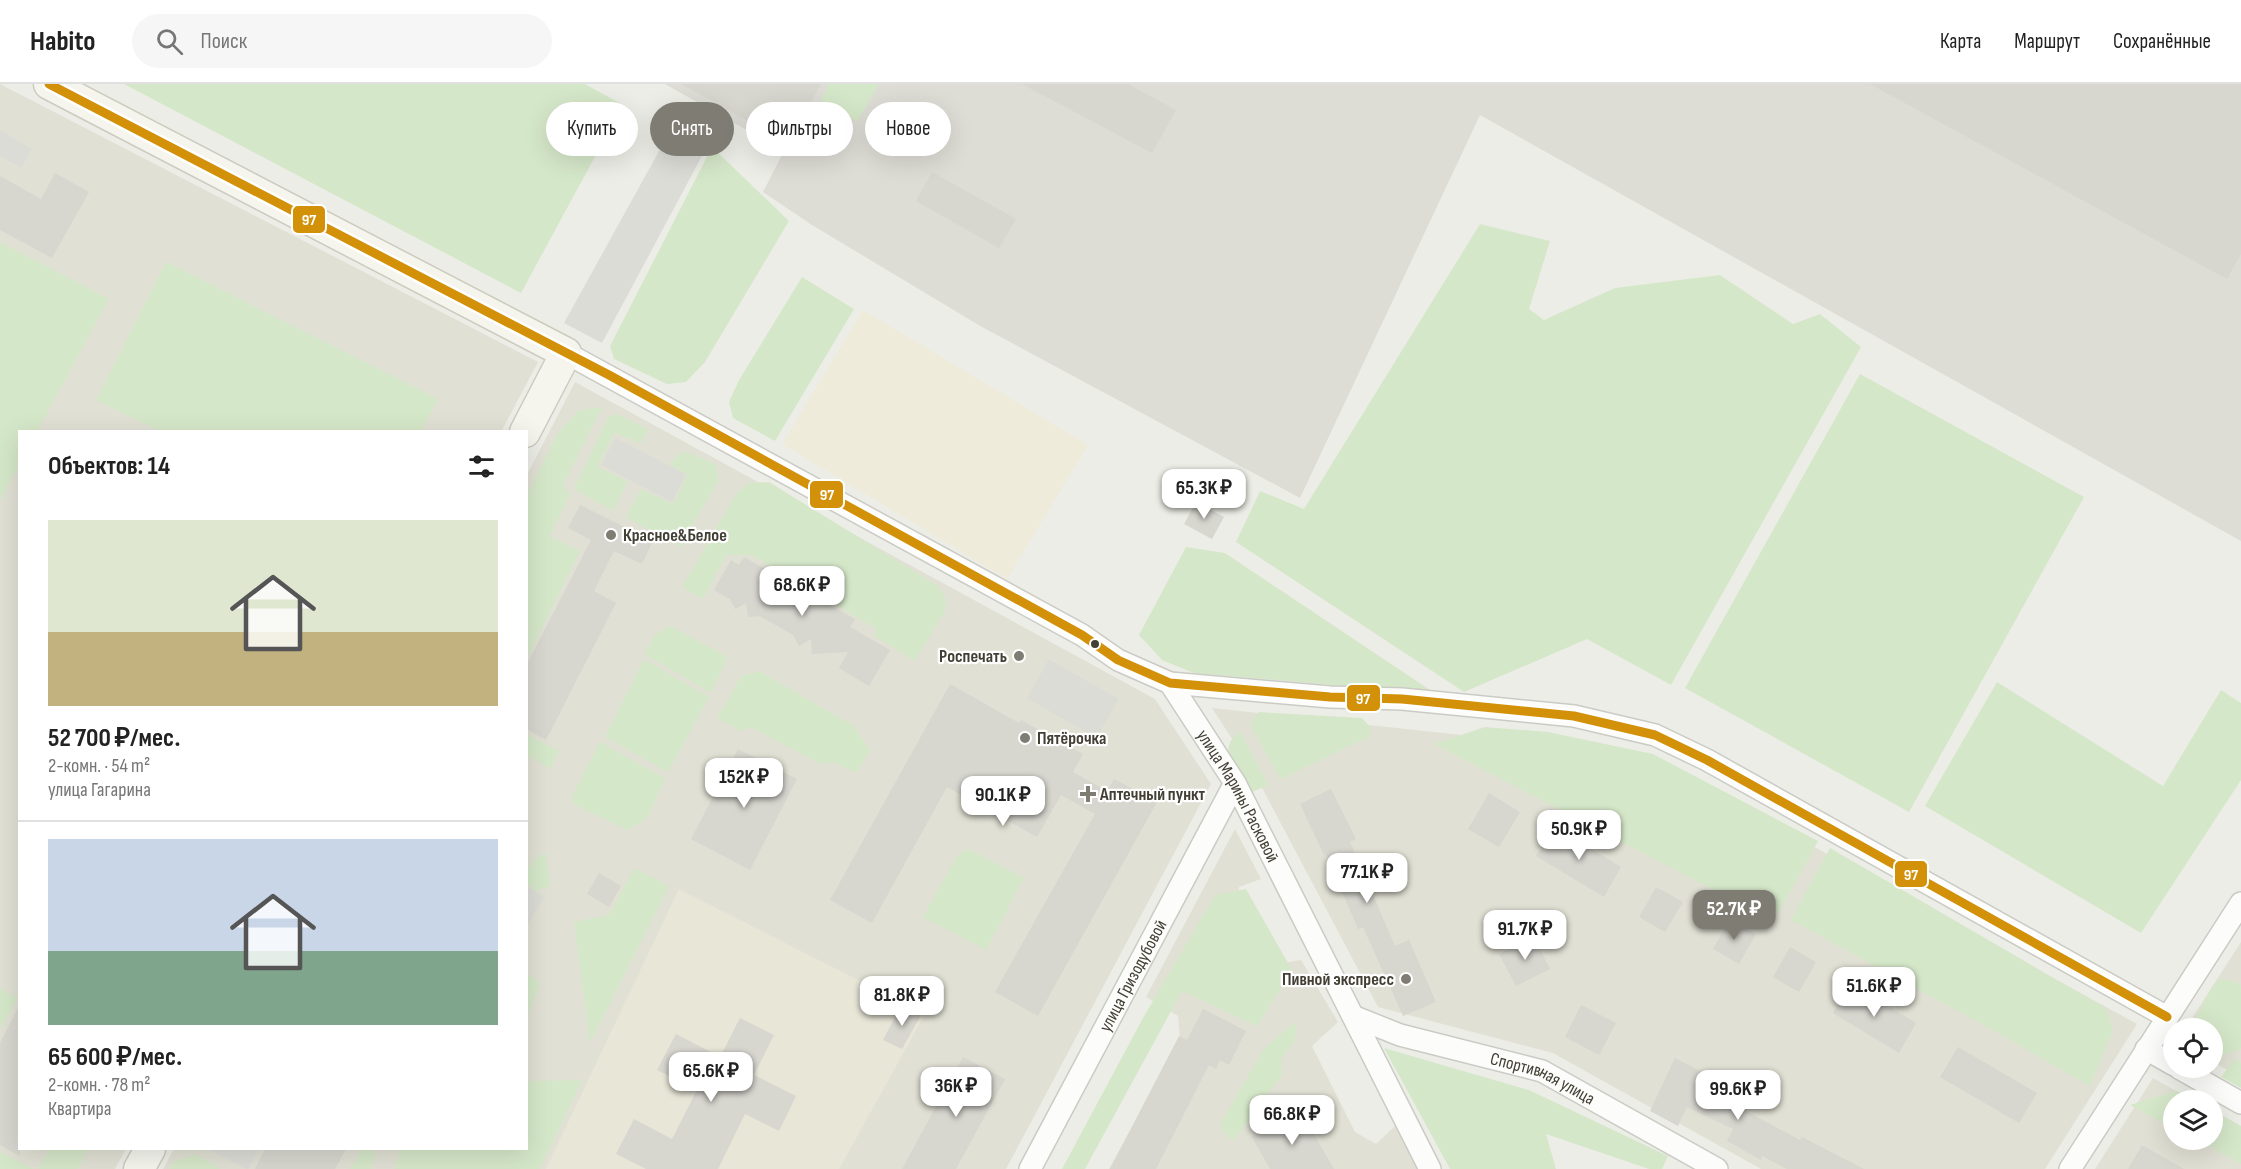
<!DOCTYPE html>
<html lang="ru">
<head>
<meta charset="utf-8">
<style>
	body { margin:0; font-family:"Sofia Sans Condensed",sans-serif; background:#f6f6f6; color:#222; height:100vh; display:flex; flex-direction:column; font-size:22px; white-space:nowrap }
	* { box-sizing:border-box; margin:0 }
	p { font-size:20px; color:#767676 }
	.icon { flex:none; width:33px; height:33px; fill:none; stroke:currentColor; stroke-width:2; stroke-linecap:round; stroke-linejoin:round }
	.map { position:relative; flex:1; overflow:hidden }
	.sheet { position:absolute; left:18px; top:346px; width:510px; height:720px; display:flex; flex-direction:column; background:#fff; border-radius:0px; box-shadow:0 6px 24px #0002 }
	.sheet>* { flex:none }
	.top-card { position:absolute; left:546px; top:18px; width:570px; height:54px; display:flex; gap:12px }
	.tools { position:absolute; left:2163px; top:934px; display:grid; gap:12px }
	.tools a { display:grid; place-items:center; width:60px; height:60px; border-radius:50%; background:#fff; box-shadow:0 6px 24px #0002; font-size:30px }
	.price { position:absolute; translate:-50% -51px; padding:0 14px; border-radius:12px; background:#fff; color:#222; font-size:20px; line-height:39px; filter:drop-shadow(0 2px 3px #0008) }
	.price::after { content:''; position:absolute; left:50%; top:36px; width:18px; height:14px; margin-left:-9px; background:inherit; clip-path:polygon(0 0,100% 0,50% 100%) }
	.price.on { background:#7e7c73; color:#fff }
	ul { padding:0; list-style:none }
	li { display:grid; align-content:center; gap:12px; height:318px; padding:0 30px }
	li+li { border-top:2px solid #e0e0e0 }
	li span { display:grid; place-items:center; height:186px; border-radius:0px; color:#555 }
	li>.icon { margin-inline-start:auto }
	span .icon { width:108px; height:108px; fill:#fffc; stroke-width:1 }
	li b { font-size:26px }
	h2 { display:flex; justify-content:space-between; align-items:center; height:72px; padding:0 30px; font-size:26px }
	.pill { padding:0 21px; border-radius:27px; background:#fff; box-shadow:0 6px 24px #0002; font-size:21px; line-height:54px }
	.pill.on { background:#7e7c73; color:#fff }
	header { display:flex; align-items:center; gap:36px; box-sizing:border-box; height:84px; padding:0 30px; background:#fff; border-bottom:2px solid #e0e0e0 }
	header strong { font-size:28px }
	nav { display:flex; gap:33px; margin-inline-start:auto; font-size:21px }
	.search { width:420px; height:54px; background:#f6f6f6; display:flex; align-items:center; gap:15px; box-sizing:border-box; padding:0 21px; border-radius:33px; color:#767676; font-size:22px }
	.map>svg:first-child { display:block }
	.residential { fill:#e1e0d4 }
	.commercial { fill:#efebda }
	.industrial { fill:#dddcd5 }
	.education { fill:#e8e6d7 }
	.green { fill:#d5e7c9 }
	.parking { fill:#dcdcd7 }
	.building { fill:#d7d6cf }
	.lines { fill:none; stroke-linecap:round; stroke-linejoin:round }
	.street-casing { stroke:#cbcbc5; stroke-width:24 }
	.secondary-casing { stroke:#cccbbf; stroke-width:33 }
	.street { stroke:#fcfcfb; stroke-width:21 }
	.secondary { stroke:#f5f5ee; stroke-width:30 }
	.bus-1-casing { stroke:#fff; stroke-width:14 }
	.bus-1 { stroke:#d3910a; stroke-width:9 }
	.poi-dot { fill:#7e7c73; stroke:#fff; stroke-width:2 }
	.bus-dot { fill:#423f34; stroke:#fff; stroke-width:2 }
	.labels { text-anchor:middle; dominant-baseline:central; stroke-width:4.5; stroke-linejoin:round; paint-order:stroke }
	.poi-label { font-size:18px; font-weight:bold; fill:#423f34; stroke:#fff; text-anchor:start }
	.street-label { font-size:18px; fill:#423f34; stroke:#fff }
	.line-badge { stroke:#fff; stroke-width:2 }
	.badge-label { font-size:16px; text-anchor:middle; font-weight:bold; fill:#fff }
</style>
</head>
<body>
<header>
<strong>Habito</strong>
<div class="search"><svg class="icon" aria-label="search" viewBox="0 0 24 24"><circle cx="10" cy="10" r="6"/><path d="M15 15l6 6"/></svg>Поиск</div>
<nav><a>Карта</a><a>Маршрут</a><a>Сохранённые</a></nav>
</header>
<div class="map">
<svg width="2241" height="1085" viewBox="0 0 2241 1085">
	<rect width="100%" height="100%" fill="#edede7"/>
	<path class="residential" d="M0 0 538 278 501 348H20V1065H126L115 1085H0Z
		M575 298 1155 615 1211 700 1006 1085H163L174 1065H526L527 391Z
		M1212 624 1647 671 2137 940 2045 1085H1761L1553 969 1378 923 1253 687Z
		M1235 745 1261 795 1239 803 1237 827 1271 881 1301 876 1338 938 1312 962 1355 1048 1376 1060 1395 1042 1418 1085H1109L1180 955 1178 932 1146 913Z
		M2241 858V994L2213 978 2212 945H2185Z
		M2153 994 2194 1017H2174V1056H2212L2241 1043V1085H2095Z"/>
	<path class="commercial" d="M863 226 1088 361 1007 495 782 360Z"/>
	<path class="industrial" d="M665 0H2241V457L1480 31 1300 414 982 243 812 141 763 108 784 67Z"/>
	<path class="education" d="M679 805 925 930 839 1085H546Z"/>
	<path class="green" d="M124 0H585L623 21 521 209Z
		M829 0H879L857 38 821 16Z
		M712 63 789 137 705 278 686 298 667 300 614 275 610 262Z
		M1480 140 1550 157 1529 225 1544 236 1615 204 1720 191 1793 240 1820 230 1861 263 1671 601 1587 555 1464 608 1236 458 1260 407 1304 425Z
		M0 158 109 215 37 348H20L19 381 0 417Z
		M166 178 438 315 421 348H161L96 316Z
		M802 193 854 225 775 357 733 334 729 318 739 296Z
		M1860 290 2084 413 1909 728 1685 604Z
		M602 323 563 401 570 410 550 452 580 467 527 575V411L558 349 579 326Z
		M617 330 648 345 641 359 614 349 598 383 628 397 613 427 574 405 608 333Z
		M681 368 690 369 716 381 718 397 680 463 626 433 641 405 673 420 687 391 669 380Z
		M769 398 938 502 946 515 945 527 915 577 874 552 877 545 752 471H726L703 515 682 503 736 410 749 399Z
		M1186 463 1225 469 1436 610 1194 589 1162 576 1139 551Z
		M670 542 728 573 711 609 644 570 655 551Z
		M644 575 709 613 668 688 605 653Z
		M759 587 854 642 870 666 857 689 832 678 820 680 751 643 741 647 717 634 741 592Z
		M1997 598 2163 702 2221 606 2241 619V696L2141 849 1925 722Z
		M1259 628 1362 634 1371 644 1368 653 1281 695 1250 641Z
		M1485 643 1548 648 1653 670 1818 757 1778 830 1764 823 1754 827 1434 660Z
		M1240 647 1268 701 1248 710C1236 691 1215 665 1240 647Z
		M527 650 559 667 551 685 527 671Z
		M600 658 665 694 647 734 628 746 575 721 571 714Z
		M1830 764 2107 925 2113 947 2090 1002 1996 948 1791 836Z
		M968 765 1024 794 986 866 923 833 956 773Z
		M546 769 550 802 535 807 527 798C526 784 533 773 546 769Z
		M634 784 669 802 590 959 574 838 609 831Z
		M1246 805 1292 886 1257 942 1182 907 1085 1085H1062L1143 934 1215 811Z
		M527 889 541 899 527 933Z
		M2222 895 2233 897 2241 901V963L2240 966 2226 970 2210 991 2204 984H2212V945H2190L2213 901Z
		M0 904 18 914 1 943H0Z
		M1294 938 1296 942 1295 956 1281 975 1282 991 1233 1057 1221 1045 1222 1037 1263 966Z
		M1384 964 1529 1006 1668 1072 1662 1085H1649L1546 1050 1556 1085H1450Z
		M2234 975 2241 979V1004L2221 993Z
		M582 996 540 1085H394L401 1065H526L527 997Z
		M2177 1007 2195 1017H2174L2173 1044 2130 1021Z
		M2213 1026 2241 1042V1080L2197 1056H2212Z
		M50 1065H88L78 1085H38Z
		M362 1065H370L376 1070 371 1085H350Z
		M0 1068 34 1085H0Z
		M196 1070 221 1085H169L173 1078Z"/>
	<path class="parking" d="M0 46 32 65 21 84 0 72Z
		M669 49 703 70 602 259 564 239Z
		M615 354 686 390 672 418 601 381Z
		M1049 575 1119 615 1096 654 1027 614Z
		M527 802 544 813 527 842Z
		M208 1065H259L248 1085H246Z"/>
	<path class="building" d="M681 0H821L788 59Z
		M1022 0H1128L1176 26 1152 69Z
		M1870 0H2241V170L2227 195Z
		M932 88 1016 135 999 164 916 117Z
		M55 89 89 108 52 174 0 146V92L41 115Z
		M1196 418 1224 433 1212 455 1184 440Z
		M580 421 653 457 642 480 614 467 594 507 616 519 546 656 526 645V582L591 456 568 444Z
		M744 473 855 535 850 543 890 566 869 602 839 584 848 568 812 570 811 555 799 562 793 551 760 532 748 533 746 519 735 525 730 515 714 506 731 476 739 481Z
		M950 600 1019 639 1021 636 1083 670 1073 688 1107 707 1114 695 1157 718 1038 932 995 908 1095 730 1061 711 1037 753 947 703 872 839 830 816Z
		M738 665 797 695 750 786 691 755Z
		M1331 705 1356 755 1350 758 1395 862 1409 856 1436 918 1403 932 1363 843 1358 845 1326 770 1324 771 1300 720Z
		M1489 709 1520 728 1499 763 1468 745Z
		M1554 742 1621 783 1604 813 1536 772Z
		M599 789 621 802 609 823 587 810Z
		M1656 803 1683 818 1665 848 1639 833Z
		M1730 835 1756 850 1739 880 1713 865Z
		M1534 853 1550 885 1516 902 1499 870Z
		M1790 863 1816 878 1799 908 1773 893Z
		M1850 899 1916 939 1899 969 1833 929Z
		M20 920V1072L0 1061V959Z
		M902 920 921 931 902 965 883 956Z
		M1581 921 1616 939 1599 971 1565 953Z
		M1203 925 1246 947 1229 981 1220 976 1216 985 1209 981 1156 1085H1110L1179 952 1187 956Z
		M740 934 774 951 754 991 796 1012 779 1047 745 1030 718 1085H646L616 1070 634 1035 672 1055 697 1006 657 986 676 950 720 973Z
		M1958 963 2037 1009 2019 1039 1940 993Z
		M963 973 1005 995 956 1085H902Z
		M1675 974 1733 1004 1727 1017 1800 1056 1802 1053 1864 1085H1787L1762 1072 1761 1076 1727 1057 1733 1045 1687 1023 1678 1042 1650 1027Z
		M1300 1026 1334 1085H1270L1252 1053Z
		M2142 1061 2184 1085H2128Z
		M265 1065H346L335 1085H255Z"/>
	<g class="lines">
		<defs>
			<g id="street">
				<path d="M566 269 1082 551 1118 576 1170 599 1330 613 1402 615 1574 632 1655 651 1707 676 2167 933"/>
				<path id="s1" d="M1170 599 1235 699 1430 1085"/>
				<path id="s2" d="M1355 933 1400 951 1542 987 1717 1085"/>
				<path d="M2146 965 2174 981"/>
				<path d="M2179 984 2241 1019"/>
				<path id="s3" d="M1030 1085 1235 699"/>
				<path d="M2070 1085 2241 819"/>
			</g>
			<path id="secondary" d="M49 0 566 269 525 348
				M139 1085 150 1065"/>
		</defs>
		<use href="#street" class="street-casing"/>
		<use href="#secondary" class="secondary-casing"/>
		<use href="#street" class="street"/>
		<use href="#secondary" class="secondary"/>
		<defs>
			<path id="bus-1" d="M49 0 609 291 1082 551 1118 576 1170 599 1330 613 1402 615 1574 632 1655 651 1707 676 2167 933"/>
		</defs>
		<use href="#bus-1" class="bus-1-casing"/>
		<use href="#bus-1" class="bus-1"/>
	</g>
	<g class="poi-dot">
		<circle cx="611" cy="451" r="6"/>
		<circle cx="1019" cy="572" r="6"/>
		<circle cx="1025" cy="654" r="6"/>
		<path d="M1085 701h6v6h6v6h-6v6h-6v-6h-6v-6h6z"/>
		<circle cx="1406" cy="895" r="6"/>
	</g>
	<circle class="bus-dot" cx="1095" cy="560" r="5"/>
	<g class="labels">
		<g class="poi-label">
			<text x="623" y="451">Красное&amp;Белое</text>
			<text x="1007" y="572" text-anchor="end">Роспечать</text>
			<text x="1037" y="654">Пятёрочка</text>
			<text x="1100" y="710">Аптечный пункт</text>
			<text x="1394" y="895" text-anchor="end">Пивной экспресс</text>
		</g>
		<g class="street-label">
			<text stroke="none"><textPath href="#s1" startOffset="132">улица Марины Расковой</textPath></text>
			<text stroke="none"><textPath href="#s3" startOffset="219">улица Гризодубовой</textPath></text>
			<text stroke="none"><textPath href="#s2" startOffset="198">Спортивная улица</textPath></text>
		</g>
	</g>
	<g class="line-badge">
		<rect x="292" y="121" width="34" height="29" rx="6" fill="#d3910a"/>
		<rect x="809" y="396" width="35" height="29" rx="6" fill="#d3910a"/>
		<rect x="1346" y="600" width="35" height="28" rx="6" fill="#d3910a"/>
		<rect x="1894" y="776" width="34" height="28" rx="6" fill="#d3910a"/>
	</g>
	<g class="badge-label">
		<text x="309" y="141">97</text>
		<text x="827" y="416">97</text>
		<text x="1363" y="620">97</text>
		<text x="1911" y="796">97</text>
	</g>
</svg>
<div class="tools">
<a><svg class="icon" aria-label="locate" viewBox="0 0 24 24"><circle cx="12" cy="12" r="6"/><path d="M12 2v4M12 18v4M2 12h4M18 12h4"/></svg></a>
<a><svg class="icon" aria-label="layers" viewBox="0 0 24 24"><path d="M12 4l9 5-9 5-9-5zM3 14l9 5 9-5"/></svg></a>
</div>
<b class="price" style="left:1204px;top:436px">65.3K ₽</b>
<b class="price" style="left:802px;top:533px">68.6K ₽</b>
<b class="price" style="left:744px;top:725px">152K ₽</b>
<b class="price" style="left:1003px;top:743px">90.1K ₽</b>
<b class="price" style="left:1579px;top:777px">50.9K ₽</b>
<b class="price" style="left:1367px;top:820px">77.1K ₽</b>
<b class="price on" style="left:1734px;top:857px">52.7K ₽</b>
<b class="price" style="left:1525px;top:877px">91.7K ₽</b>
<b class="price" style="left:1874px;top:934px">51.6K ₽</b>
<b class="price" style="left:902px;top:943px">81.8K ₽</b>
<b class="price" style="left:711px;top:1019px">65.6K ₽</b>
<b class="price" style="left:956px;top:1034px">36K ₽</b>
<b class="price" style="left:1738px;top:1037px">99.6K ₽</b>
<b class="price" style="left:1292px;top:1062px">66.8K ₽</b>
<div class="top-card">
<a class="pill">Купить</a>
<a class="pill on">Снять</a>
<a class="pill">Фильтры</a>
<a class="pill">Новое</a>
</div>
<section class="sheet">
<h2>Объектов: 14<svg class="icon" aria-label="filters" viewBox="0 0 24 24"><path d="M4 7h16M4 17h16"/><circle cx="9" cy="7" r="2"/><circle cx="15" cy="17" r="2"/></svg></h2>
<ul>
<li><span style="background:linear-gradient(#dfe7d0 60%,#c2b280 0)"><svg class="icon" aria-label="home" viewBox="0 0 24 24"><path d="M3 11l9-7 9 7M6 9v11h12V9"/></svg></span><div><b>52 700 ₽/мес.</b><p>2-комн. · 54 m²</p><p>улица Гагарина</p></div></li>
<li><span style="background:linear-gradient(#c9d6e8 60%,#7fa58c 0)"><svg class="icon" aria-label="home" viewBox="0 0 24 24"><path d="M3 11l9-7 9 7M6 9v11h12V9"/></svg></span><div><b>65 600 ₽/мес.</b><p>2-комн. · 78 m²</p><p>Квартира</p></div></li>
</ul>
</section>
</div>
</body>
</html>
